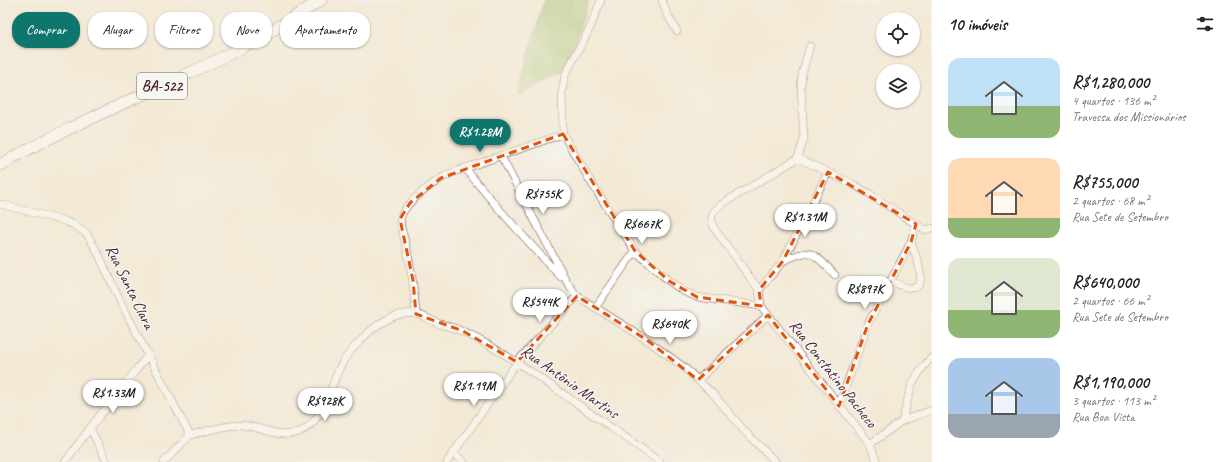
<!DOCTYPE html>
<html lang="pt">
<head>
<meta charset="utf-8">
<style>
	body { margin:0; font-family:Caveat,sans-serif; background:#f2f2f2; color:#222; height:100vh; display:flex; flex-direction:column; font-size:15px; white-space:nowrap }
	* { box-sizing:border-box; margin:0 }
	p { font-size:13px; color:#767676 }
	.icon { flex:none; width:22px; height:22px; fill:none; stroke:currentColor; stroke-width:2; stroke-linecap:round; stroke-linejoin:round }
	.map { position:relative; flex:1; overflow:hidden }
	.details { display:flex; flex-direction:column; background:#fff; width:300px }
	.details>* { flex:none }
	.hud { position:absolute; left:12px; top:12px; width:380px; height:36px; display:flex; gap:8px }
	.fabs { position:absolute; left:876px; top:12px; display:grid; gap:8px }
	.fabs a { display:grid; place-items:center; width:44px; height:44px; border-radius:50%; background:#fff; box-shadow:0 1px 3px #0004; font-size:20px }
	.price { position:absolute; translate:-50% -34px; padding:0 9px; border-radius:14px; background:#fff; color:#222; font-size:13px; line-height:26px; filter:drop-shadow(0 1px 2px #0008) }
	.price::after { content:''; position:absolute; left:50%; top:24px; width:12px; height:9px; margin-left:-6px; background:inherit; clip-path:polygon(0 0,100% 0,50% 100%) }
	.price.selected { background:#0f766e; color:#fff }
	ul { padding:0; list-style:none }
	li { display:flex; align-items:center; gap:12px; height:100px; padding:0 16px }
	li span { display:grid; place-items:center; flex:none; width:112px; height:80px; border-radius:12px; color:#555 }
	li>.icon { margin-inline-start:auto }
	span .icon { width:48px; height:48px; fill:#fffc; stroke-width:1 }
	li b { font-size:17px }
	h2 { display:flex; justify-content:space-between; align-items:center; height:48px; padding:0 16px; font-size:17px }
	.tag { padding:0 14px; border-radius:16px; background:#fff; box-shadow:0 1px 3px #0004; font-size:14px; line-height:36px }
	.tag.selected { background:#0f766e; color:#fff }
	main { display:flex; flex:1; min-height:0 }
	.map>svg:first-child { display:block }
	.green { fill:#9bc16c; stroke:#72704c }
	.lines { fill:none; stroke-linecap:round; stroke-linejoin:round }
	.street-casing { stroke:#633d45; stroke-width:8 }
	.primary-casing { stroke:#633d45; stroke-width:12 }
	.street { stroke:#fff; stroke-width:7 }
	.primary { stroke:#fff; stroke-width:11 }
	.marked { fill:none; stroke:#e0560e; stroke-width:3; stroke-dasharray:8 5; stroke-linejoin:round }
	.labels { text-anchor:middle; dominant-baseline:central; stroke-width:3; stroke-linejoin:round; paint-order:stroke }
	.shield { fill:#f6f6f2; stroke:#7e6067; stroke-width:1 }
	.shield-label { font-size:15px; font-weight:bold; fill:#4a1f2b }
	.street-label { font-size:16px; fill:#4a1f2b; stroke:#f6f6f2 }
</style>
</head>
<body>
<main>
<div class="map">
<svg width="932" height="462" viewBox="0 0 932 462">
	<rect width="100%" height="100%" fill="#f6f6f2"/>
	<filter id="ink" filterUnits="userSpaceOnUse"><feTurbulence type="fractalNoise" baseFrequency=".025" numOctaves="2"/><feDisplacementMap in="SourceGraphic" scale="8" xChannelSelector="R" yChannelSelector="G"/><feConvolveMatrix kernelMatrix="1 2 1 2 8 2 1 2 1" color-interpolation-filters="sRGB"/></filter>
	<filter id="wash" filterUnits="userSpaceOnUse"><feTurbulence type="fractalNoise" baseFrequency=".012" numOctaves="4" result="noise"/><feDisplacementMap in="SourceGraphic" scale="16" xChannelSelector="R" yChannelSelector="G"/><feGaussianBlur stdDeviation="0.9" result="paint"/><feColorMatrix in="noise" values="0 0 0 0 0 0 0 0 0 0 0 0 0 0 0 0 0 1.4 0 .05"/><feComposite in="paint" operator="in"/></filter>
	<g filter="url(#wash)">
		<rect width="100%" height="100%" fill="#f3e9d6"/>
		<path class="green" d="M544 0H589L565 70 518 95Z"/>
	</g>
	<g filter="url(#ink)">
		<g class="lines">
			<defs>
				<path id="street" d="M601 0 590 28 565 75 562 92 563 134 589 179 635 251 669 281 683 291 697 297 761 306
					M662 0 667 14 677 31
					M501 156 567 282 577 296 647 340 685 368 714 395 747 434 776 462
					M798 158 722 204C712 212 709 215 714 228L759 290 761 306 870 444 877 462
					M798 158 853 184 870 194 925 230 932 228
					M798 158 804 139 801 87 802 74 810 46
					M465 168C495 206 528 242 561 277
					M0 204 65 221 74 225 87 234 99 255 120 301 190 435
					M783 261C790 258 799 253 807 253 816 253 829 269 835 275
					M890 281C896 283 904 288 911 288 931 290 914 250 911 242
					M759 290 783 261 828 172
					M595 308 635 251
					M416 314C414 288 411 263 404 238 402 231 399 223 401 217 405 202 438 179 451 173L563 134
					M698 380 768 315
					M839 406 868 324 911 242 916 224
					M902 421 912 384 923 367 932 357
					M90 428 107 462
					M190 435C205 432 224 425 240 425 259 425 280 440 299 432 323 423 330 388 340 367 345 357 354 347 362 339 375 325 395 311 415 314 423 315 432 321 440 324 448 326 456 328 463 332 504 351 540 378 576 403 604 423 633 442 660 462
					M870 444 902 421 932 410
					M453 453 464 462
					M65 462 90 428 148 355
					M164 462 190 435
					M447 462 517 362 577 296"/>
				<path id="primary" d="M0 165C78 120 163 88 243 47 270 33 296 16 321 0"/>
			</defs>
			<use href="#street" class="street-casing"/>
			<use href="#primary" class="primary-casing"/>
			<use href="#street" class="street"/>
			<use href="#primary" class="primary"/>
		</g>
	</g>
	<path d="M0 0H932V462H0ZM563 134 635 251 669 281 697 297 761 306 759 290 783 261 828 172 916 224 911 242 868 324 839 406 768 315 698 380 647 340 577 296 517 362 463 331 416 314 413 280 400 219 410 203 441 178Z" fill="#f3e9d6" fill-opacity=".55" fill-rule="evenodd"/>
	<path class="marked" d="M563 134 635 251 669 281 697 297 761 306 759 290 783 261 828 172 916 224 911 242 868 324 839 406 768 315 698 380 647 340 577 296 517 362 463 331 416 314 413 280 400 219 410 203 441 178Z"/>
	<g class="labels">
		<rect class="shield" x="137" y="73" width="50" height="26" rx="3"/>
		<g class="shield-label">
			<text x="162" y="86">BA-522</text>
		</g>
		<g class="street-label">
			<text transform="translate(130 287) rotate(64)">Rua Santa Clara</text>
			<text transform="translate(833 374) rotate(52)">Rua Constatino Pacheco</text>
			<text transform="translate(570 382) rotate(35)">Rua Antônio Martins</text>
		</g>
	</g>
</svg>
<div class="fabs">
<a><svg class="icon" aria-label="locate" viewBox="0 0 24 24"><circle cx="12" cy="12" r="6"/><path d="M12 2v4M12 18v4M2 12h4M18 12h4"/></svg></a>
<a><svg class="icon" aria-label="layers" viewBox="0 0 24 24"><path d="M12 4l9 5-9 5-9-5zM3 14l9 5 9-5"/></svg></a>
</div>
<b class="price selected" style="left:480px;top:153px">R$1.28M</b>
<b class="price" style="left:543px;top:215px">R$755K</b>
<b class="price" style="left:805px;top:238px">R$1.31M</b>
<b class="price" style="left:642px;top:245px">R$667K</b>
<b class="price" style="left:865px;top:310px">R$897K</b>
<b class="price" style="left:540px;top:323px">R$544K</b>
<b class="price" style="left:670px;top:345px">R$640K</b>
<b class="price" style="left:474px;top:407px">R$1.19M</b>
<b class="price" style="left:113px;top:414px">R$1.33M</b>
<b class="price" style="left:325px;top:422px">R$928K</b>
<div class="hud">
<a class="tag selected">Comprar</a>
<a class="tag">Alugar</a>
<a class="tag">Filtros</a>
<a class="tag">Novo</a>
<a class="tag">Apartamento</a>
</div>
</div>
<section class="details">
<h2>10 imóveis<svg class="icon" aria-label="filters" viewBox="0 0 24 24"><path d="M4 7h16M4 17h16"/><circle cx="9" cy="7" r="2"/><circle cx="15" cy="17" r="2"/></svg></h2>
<ul>
<li><span style="background:linear-gradient(#bfe0f5 60%,#8fb573 0)"><svg class="icon" aria-label="home" viewBox="0 0 24 24"><path d="M3 11l9-7 9 7M6 9v11h12V9"/></svg></span><div><b>R$1,280,000</b><p>4 quartos · 136 m²</p><p>Travessa dos Missionários</p></div></li>
<li><span style="background:linear-gradient(#ffd9b3 75%,#8fb573 0)"><svg class="icon" aria-label="home" viewBox="0 0 24 24"><path d="M3 11l9-7 9 7M6 9v11h12V9"/></svg></span><div><b>R$755,000</b><p>2 quartos · 68 m²</p><p>Rua Sete de Setembro</p></div></li>
<li><span style="background:linear-gradient(#dfe7d0 65%,#8fb573 0)"><svg class="icon" aria-label="home" viewBox="0 0 24 24"><path d="M3 11l9-7 9 7M6 9v11h12V9"/></svg></span><div><b>R$640,000</b><p>2 quartos · 66 m²</p><p>Rua Sete de Setembro</p></div></li>
<li><span style="background:linear-gradient(#a9c7e8 70%,#9aa5b1 0)"><svg class="icon" aria-label="home" viewBox="0 0 24 24"><path d="M3 11l9-7 9 7M6 9v11h12V9"/></svg></span><div><b>R$1,190,000</b><p>3 quartos · 113 m²</p><p>Rua Boa Vista</p></div></li>
</ul>
</section>
</main>
</body>
</html>
